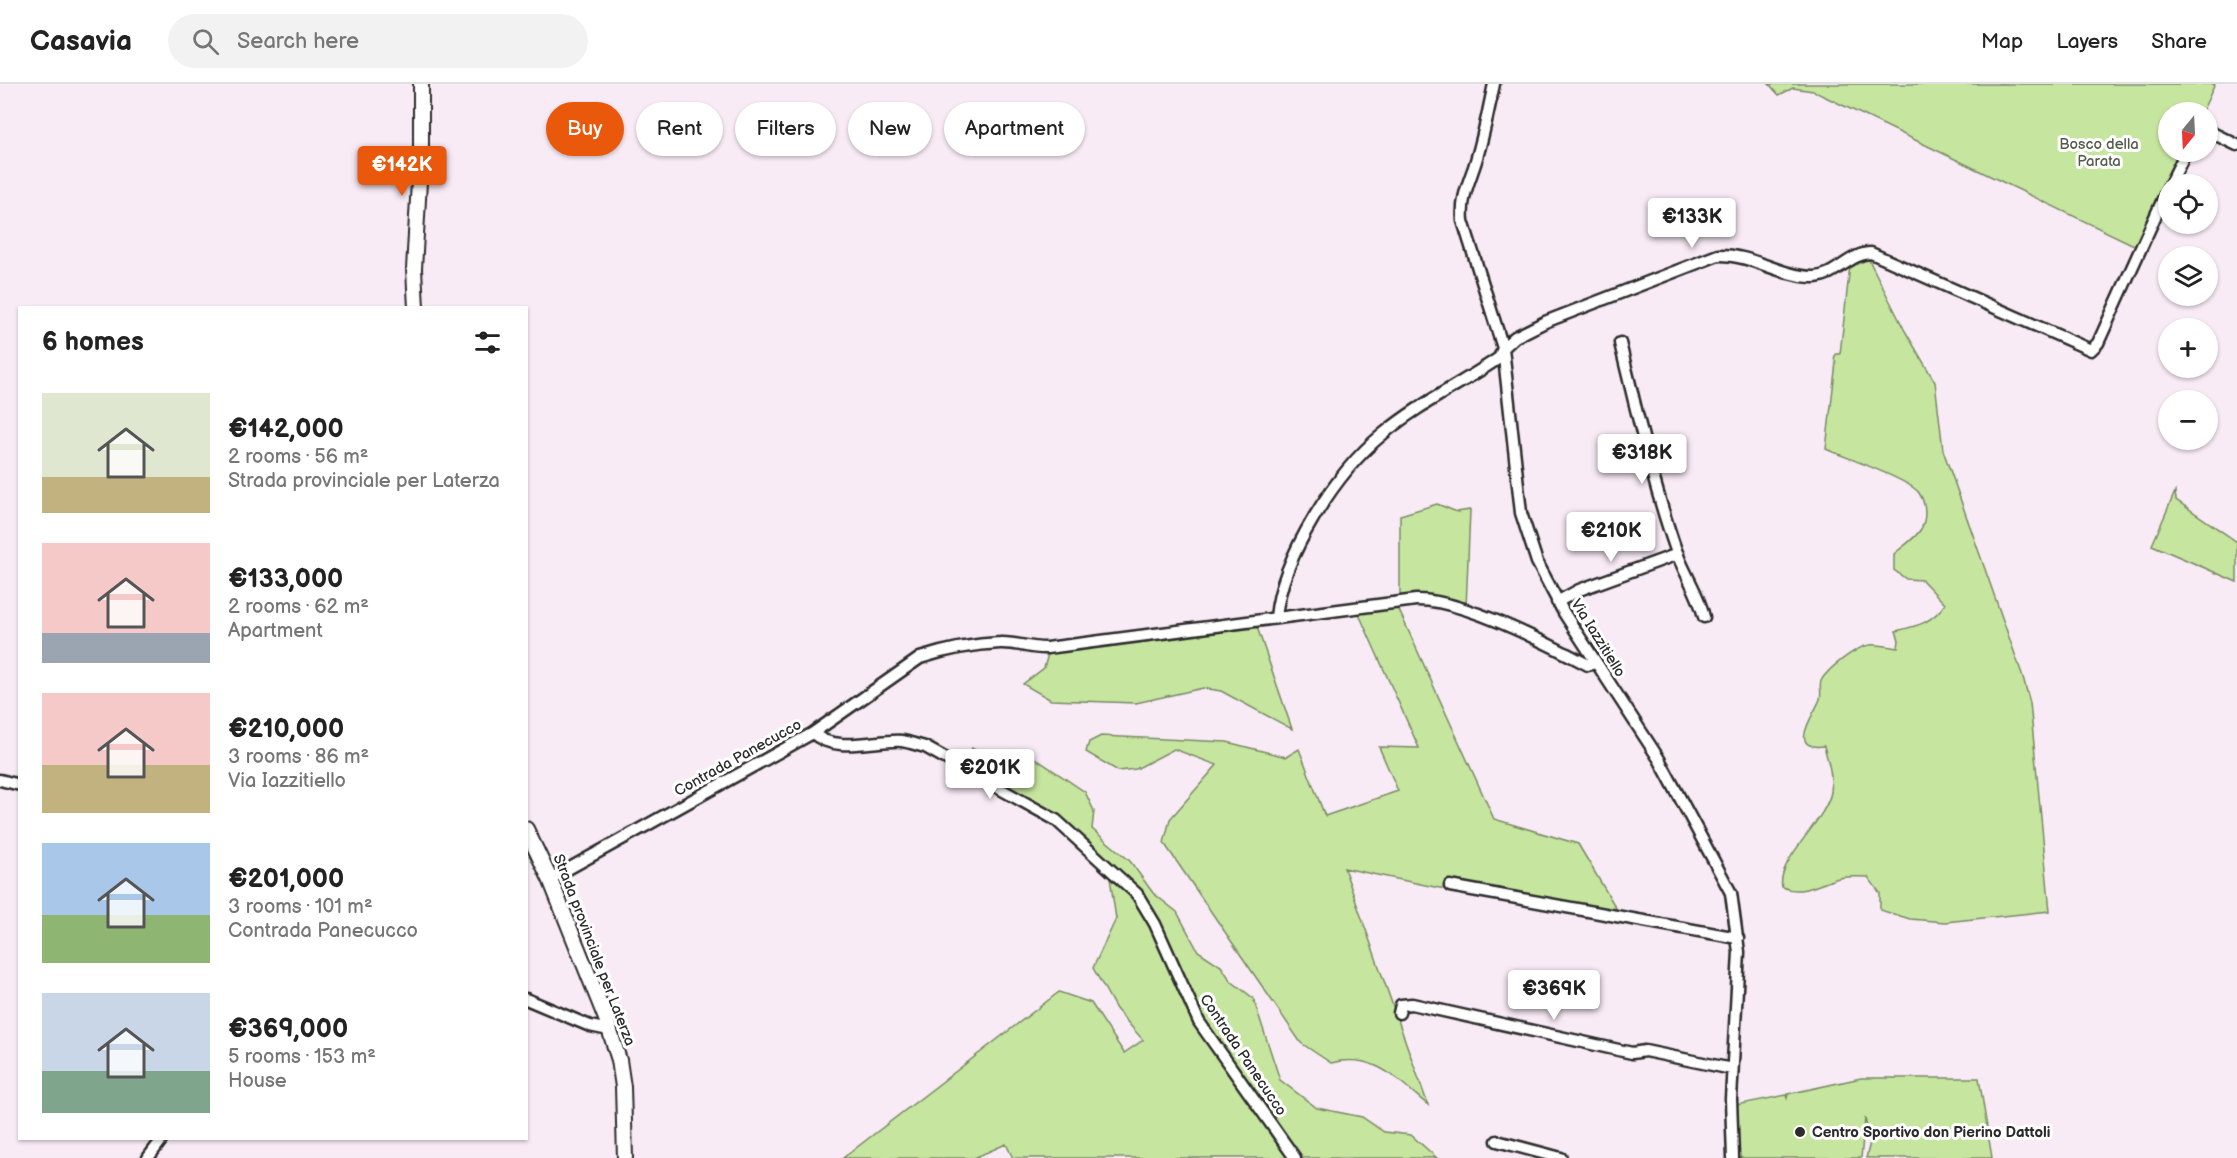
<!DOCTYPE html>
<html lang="en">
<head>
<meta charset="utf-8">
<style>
	body { margin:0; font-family:"Balsamiq Sans",sans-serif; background:#f2f2f2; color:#222; height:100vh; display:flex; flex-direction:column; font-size:22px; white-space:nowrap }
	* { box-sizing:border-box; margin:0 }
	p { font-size:20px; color:#767676 }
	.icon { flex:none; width:33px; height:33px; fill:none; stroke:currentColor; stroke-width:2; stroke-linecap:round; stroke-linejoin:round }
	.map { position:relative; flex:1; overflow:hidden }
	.drawer { position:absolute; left:18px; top:222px; width:510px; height:834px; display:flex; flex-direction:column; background:#fff; border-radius:0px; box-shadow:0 2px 4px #0004 }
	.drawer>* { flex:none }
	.banner { position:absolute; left:546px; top:18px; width:570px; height:54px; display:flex; gap:12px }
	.needle { width:39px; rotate:198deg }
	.tools { position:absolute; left:2158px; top:18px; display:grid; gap:12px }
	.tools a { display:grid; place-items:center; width:60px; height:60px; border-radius:50%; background:#fff; box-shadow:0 2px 4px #0004; font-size:30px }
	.price { position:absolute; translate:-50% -51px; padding:0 14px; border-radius:6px; background:#fff; color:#222; font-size:20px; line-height:39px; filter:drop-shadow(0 2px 3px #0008) }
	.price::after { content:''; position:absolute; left:50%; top:36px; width:18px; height:14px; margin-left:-9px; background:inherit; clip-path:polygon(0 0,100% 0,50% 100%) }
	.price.selected { background:#ea580c; color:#fff }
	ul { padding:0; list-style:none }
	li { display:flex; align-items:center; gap:18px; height:150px; padding:0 24px }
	li span { display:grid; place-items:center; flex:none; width:168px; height:120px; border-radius:0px; color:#555 }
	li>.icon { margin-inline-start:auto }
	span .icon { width:72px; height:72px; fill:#fffc; stroke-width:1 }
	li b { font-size:26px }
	h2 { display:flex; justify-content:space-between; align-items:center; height:72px; padding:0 24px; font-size:26px }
	.tag { padding:0 21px; border-radius:27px; background:#fff; box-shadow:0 2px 4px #0004; font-size:21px; line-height:54px }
	.tag.selected { background:#ea580c; color:#fff }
	header { display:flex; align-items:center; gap:36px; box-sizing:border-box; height:84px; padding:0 30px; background:#fff; border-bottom:2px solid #e0e0e0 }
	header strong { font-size:28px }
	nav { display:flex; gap:33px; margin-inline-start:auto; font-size:21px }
	.search { width:420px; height:54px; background:#f2f2f2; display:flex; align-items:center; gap:15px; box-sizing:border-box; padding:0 21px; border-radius:33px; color:#767676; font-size:22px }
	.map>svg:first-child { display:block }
	.green { fill:#c6e69f; stroke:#788865; stroke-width:1.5 }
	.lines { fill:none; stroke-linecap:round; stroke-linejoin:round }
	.minor-casing { stroke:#2b2b2b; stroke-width:15 }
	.major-casing { stroke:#2b2b2b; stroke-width:18 }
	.minor { stroke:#fff; stroke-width:10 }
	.major { stroke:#fff; stroke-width:14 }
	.poi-dot { fill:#2b2b2b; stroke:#fff; stroke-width:2 }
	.labels { text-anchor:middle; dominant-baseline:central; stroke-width:6; stroke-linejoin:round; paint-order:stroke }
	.park-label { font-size:15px; fill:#525a48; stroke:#fff }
	.street-label { font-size:15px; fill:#2b2b2b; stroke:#fff }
	.poi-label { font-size:15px; font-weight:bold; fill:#2b2b2b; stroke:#fff; text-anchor:start }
</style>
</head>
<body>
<header>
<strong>Casavia</strong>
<div class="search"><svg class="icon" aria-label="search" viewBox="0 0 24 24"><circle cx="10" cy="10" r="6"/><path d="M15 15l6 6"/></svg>Search here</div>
<nav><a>Map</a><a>Layers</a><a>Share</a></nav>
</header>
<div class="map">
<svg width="2237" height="1074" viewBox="0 0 2237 1074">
	<rect width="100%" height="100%" fill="#f9ebf6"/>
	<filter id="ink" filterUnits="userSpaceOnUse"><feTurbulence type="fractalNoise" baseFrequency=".0167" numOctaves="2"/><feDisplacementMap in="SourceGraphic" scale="12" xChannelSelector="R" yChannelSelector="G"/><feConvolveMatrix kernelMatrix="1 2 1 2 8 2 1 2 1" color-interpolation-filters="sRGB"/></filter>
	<g filter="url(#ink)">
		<path class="green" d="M1769 0H2215L2202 28H2169V68H2184L2138 163 1813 7 1793 4 1779 11Z
			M1867 172 1905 247 1935 298 1943 366 2023 593 2030 619 2050 827 1945 838 1910 835 1880 826V809L1868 793C1858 793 1849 792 1839 794 1820 799 1802 812 1782 803 1776 776 1826 737 1831 708 1833 692 1828 677 1824 662 1785 667 1816 628 1820 615 1822 609 1819 602 1821 597 1827 585 1857 562 1870 561 1878 560 1889 563 1898 564L1899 556 1896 547C1917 542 1932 539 1945 520L1922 496 1906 495 1894 486V470C1903 462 1915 455 1921 445 1927 434 1926 419 1919 409 1910 396 1844 373 1826 365L1836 278 1834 275 1836 270H1840L1850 181Z
			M2175 408 2176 416 2237 458V498L2152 461Z
			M1437 420 1457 428 1470 426 1466 524 1400 516V431Z
			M1398 524 1494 735 1578 760 1619 829 1473 811 1344 784 1428 1021C1396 995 1375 968 1331 979L1301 959 1164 759 1170 735 1217 681 1174 665 1136 685 1118 687 1086 668 1089 658 1101 652 1227 658 1286 673 1299 665 1325 732 1398 707 1379 663 1419 664 1358 528Z
			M1256 540 1292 645 1221 607 1203 604 1136 619 1051 616 1023 600 1044 584 1048 570Z
			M972 664 999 682 1007 667 1023 666 1085 708 1094 727 1092 745 1130 777 1153 809 1177 828 1198 867 1221 882 1231 897 1253 914 1280 996 1317 1024 1362 1033 1384 1048 1411 1051 1437 1074H1298L1200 937 1137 808 1054 731 965 684Z
			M1109 787 1146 832 1191 933 1296 1074H1013L1006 1060 974 1074H843L1059 908 1091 919 1124 969 1143 956 1116 925 1093 884 1116 835Z
			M1861 994H1979L1992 1074H1866L1870 1059 1865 1034 1861 1074H1737L1736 1021 1786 1011 1787 1014 1788 1010Z"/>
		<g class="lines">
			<defs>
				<path id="minor" d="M1494 0C1488 28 1483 56 1474 83 1467 103 1461 116 1463 137L1503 264 1521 429 1537 478 1564 529 1659 675 1731 809 1739 868 1731 1015 1733 1074
					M2208 47 2237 61
					M2170 100 2186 68
					M1620 259C1637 329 1653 401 1677 469 1685 491 1699 510 1704 533
					M1557 518 1579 506 1678 470
					M1276 533C1282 472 1336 388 1383 350 1419 320 1461 300 1499 274L1503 264 1515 253 1545 238 1718 171C1751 170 1780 192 1812 193 1835 194 1849 169 1871 169L2091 266 2098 259 2169 102
					M813 649 920 574C945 566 973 560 1000 559 1016 558 1031 565 1047 564L1416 516C1461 515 1547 559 1588 581L1596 579
					M0 696 20 701
					M550 795 813 649C834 670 876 655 902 657 909 658 917 661 925 663L1056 736 1137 810 1155 840 1199 938 1295 1074
					M1450 802 1738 854
					M526 915 590 942 609 946
					M1399 929 1401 921 1412 920 1632 969 1645 967 1732 985
					M1497 1057 1561 1074
					M148 1074 163 1054"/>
				<path id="major" d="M416 224 414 185 421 63V0
					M526 745 550 795 606 935 619 976 623 1003 625 1074"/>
			</defs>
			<use href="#minor" class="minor-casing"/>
			<use href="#major" class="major-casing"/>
			<use href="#minor" class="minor"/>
			<use href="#major" class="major"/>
		</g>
	</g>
	<circle class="poi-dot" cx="1800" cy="1048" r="6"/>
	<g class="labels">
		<g class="park-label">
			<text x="2099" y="60">Bosco della<tspan x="2099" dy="17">Parata</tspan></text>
		</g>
		<g class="street-label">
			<text transform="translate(1598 554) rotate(58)">Via Iazzitiello</text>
			<text transform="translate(738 674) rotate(-29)">Contrada Panecucco</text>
			<text transform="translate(594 866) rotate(69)">Strada provinciale per Laterza</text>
			<text transform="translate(1243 971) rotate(56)">Contrada Panecucco</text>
		</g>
		<g class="poi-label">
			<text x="1812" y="1048">Centro Sportivo don Pierino Dattoli</text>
		</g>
	</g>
</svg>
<div class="tools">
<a><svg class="needle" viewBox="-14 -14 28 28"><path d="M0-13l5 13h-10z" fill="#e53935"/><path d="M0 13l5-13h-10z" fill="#767676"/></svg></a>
<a><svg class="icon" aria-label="locate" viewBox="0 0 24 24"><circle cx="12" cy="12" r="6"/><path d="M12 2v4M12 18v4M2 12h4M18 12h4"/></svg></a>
<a><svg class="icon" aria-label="layers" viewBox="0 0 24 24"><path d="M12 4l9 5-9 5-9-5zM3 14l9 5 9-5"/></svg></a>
<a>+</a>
<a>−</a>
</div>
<b class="price selected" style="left:402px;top:113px">€142K</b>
<b class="price" style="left:1692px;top:165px">€133K</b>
<b class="price" style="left:1642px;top:401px">€318K</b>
<b class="price" style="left:1611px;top:479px">€210K</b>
<b class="price" style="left:990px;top:716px">€201K</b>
<b class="price" style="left:1554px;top:937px">€369K</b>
<div class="banner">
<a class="tag selected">Buy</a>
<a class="tag">Rent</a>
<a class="tag">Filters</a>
<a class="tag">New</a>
<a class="tag">Apartment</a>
</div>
<section class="drawer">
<h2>6 homes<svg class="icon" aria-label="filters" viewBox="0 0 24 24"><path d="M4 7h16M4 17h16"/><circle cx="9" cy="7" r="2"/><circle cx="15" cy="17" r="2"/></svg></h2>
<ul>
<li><span style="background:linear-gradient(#dfe7d0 70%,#c2b280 0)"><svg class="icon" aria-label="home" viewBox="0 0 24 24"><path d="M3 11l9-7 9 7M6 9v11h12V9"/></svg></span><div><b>€142,000</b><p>2 rooms · 56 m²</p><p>Strada provinciale per Laterza</p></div></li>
<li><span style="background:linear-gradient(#f6c9c9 75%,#9aa5b1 0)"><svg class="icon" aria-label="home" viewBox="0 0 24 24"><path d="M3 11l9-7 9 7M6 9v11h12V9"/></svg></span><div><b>€133,000</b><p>2 rooms · 62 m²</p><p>Apartment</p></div></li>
<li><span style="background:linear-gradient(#f6c9c9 60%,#c2b280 0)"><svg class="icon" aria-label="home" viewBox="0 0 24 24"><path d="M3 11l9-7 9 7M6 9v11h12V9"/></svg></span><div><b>€210,000</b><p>3 rooms · 86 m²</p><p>Via Iazzitiello</p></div></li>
<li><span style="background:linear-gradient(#a9c7e8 60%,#8fb573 0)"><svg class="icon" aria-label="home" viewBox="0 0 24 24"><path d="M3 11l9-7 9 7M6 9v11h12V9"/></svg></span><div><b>€201,000</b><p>3 rooms · 101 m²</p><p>Contrada Panecucco</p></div></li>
<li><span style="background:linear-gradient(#c9d6e8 65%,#7fa58c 0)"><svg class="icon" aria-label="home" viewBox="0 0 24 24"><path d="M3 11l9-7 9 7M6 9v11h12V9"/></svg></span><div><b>€369,000</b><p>5 rooms · 153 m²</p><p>House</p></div></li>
</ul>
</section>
</div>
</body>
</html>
